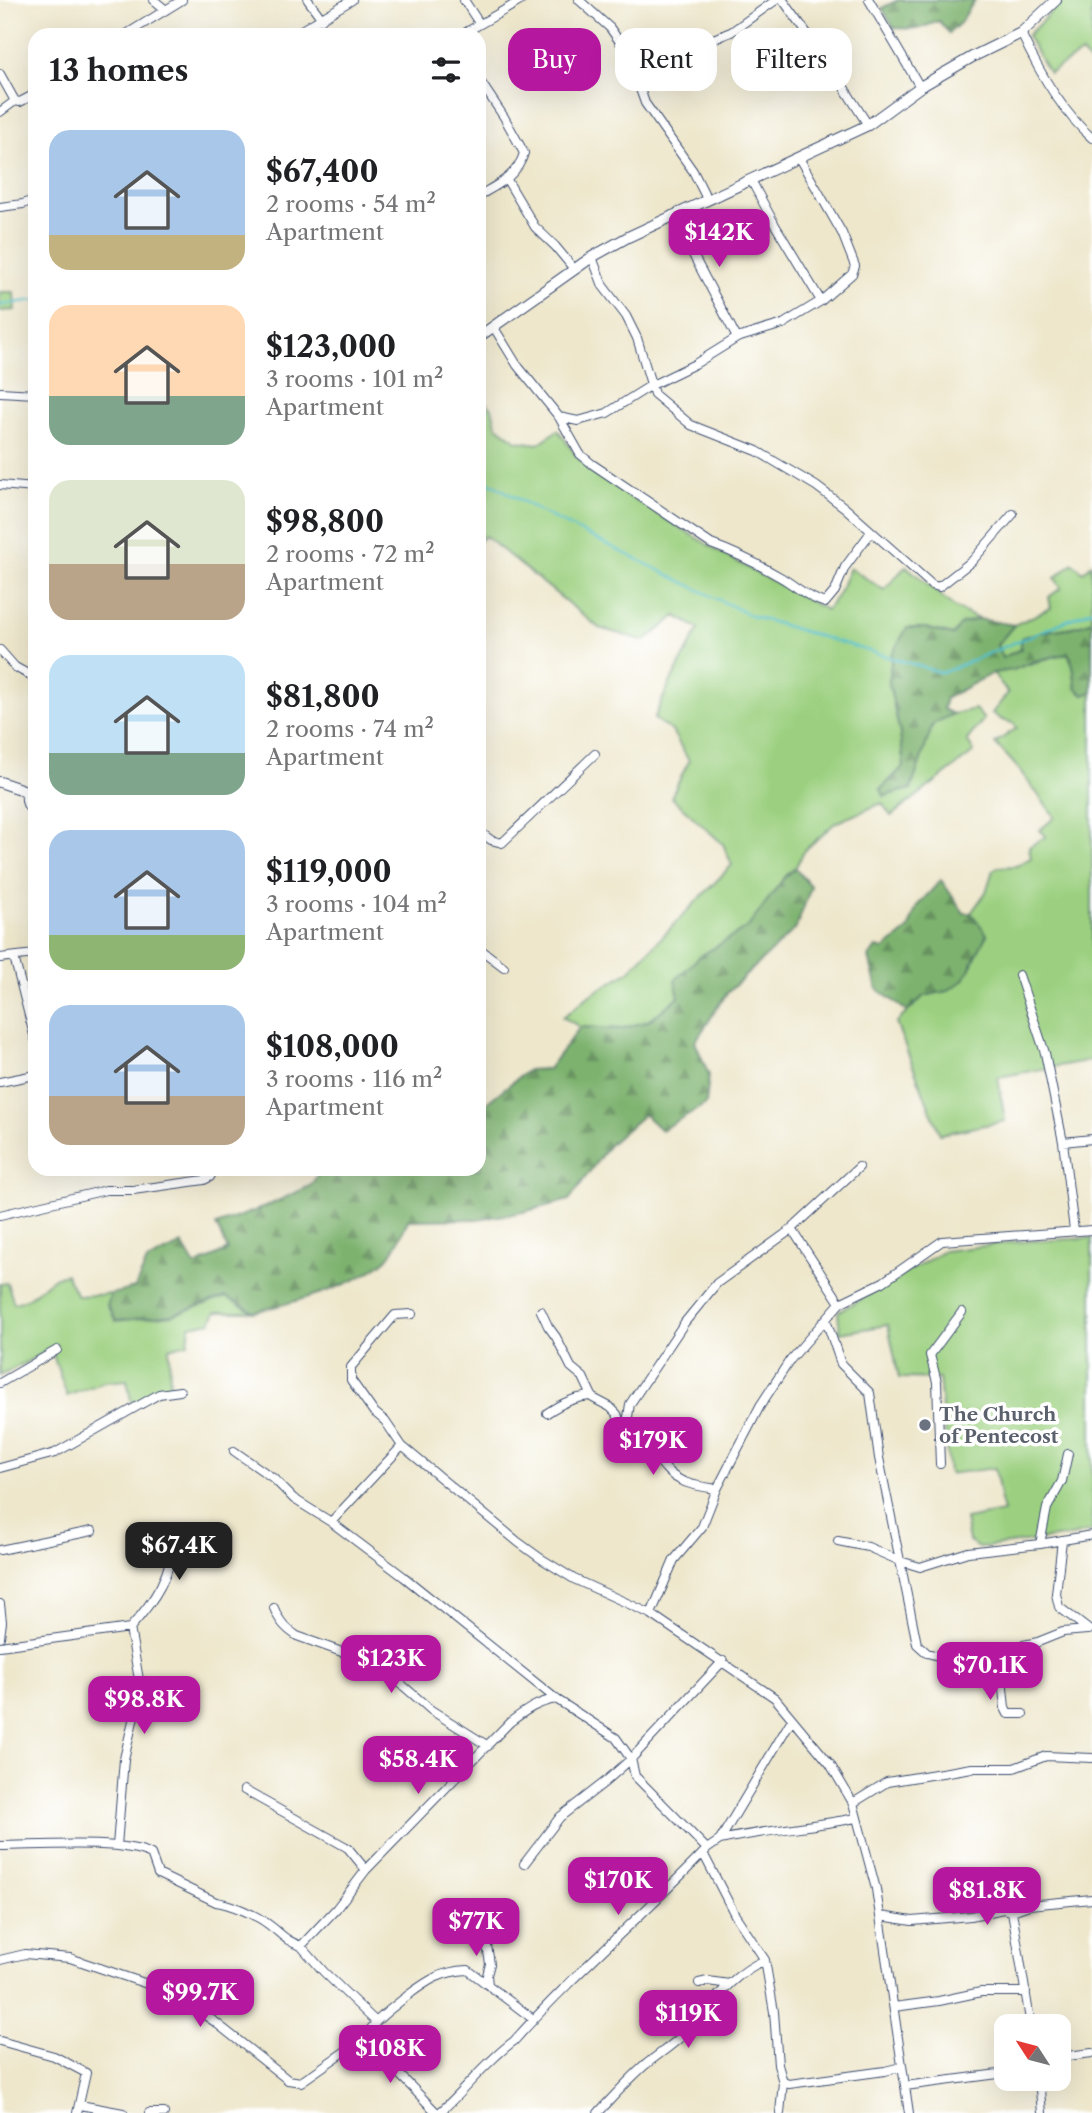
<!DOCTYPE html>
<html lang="en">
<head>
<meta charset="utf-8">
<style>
	body { margin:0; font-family:"Libre Caslon Text",serif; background:#f2f2f2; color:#202124; height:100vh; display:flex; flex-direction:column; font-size:26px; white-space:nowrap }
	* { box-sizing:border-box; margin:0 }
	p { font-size:23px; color:#757577 }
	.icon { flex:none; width:38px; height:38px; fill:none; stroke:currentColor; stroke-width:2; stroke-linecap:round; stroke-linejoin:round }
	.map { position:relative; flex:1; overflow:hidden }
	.panel { position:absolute; left:28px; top:28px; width:458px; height:1148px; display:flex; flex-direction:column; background:#fff; border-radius:21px; box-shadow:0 7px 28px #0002 }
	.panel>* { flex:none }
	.guide { position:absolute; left:508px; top:28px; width:480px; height:63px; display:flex; gap:14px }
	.needle { width:46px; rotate:306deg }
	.buttons { position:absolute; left:994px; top:2014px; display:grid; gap:14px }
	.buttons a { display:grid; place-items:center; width:77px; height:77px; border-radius:14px; background:#fff; box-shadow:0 7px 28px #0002; font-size:35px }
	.price { position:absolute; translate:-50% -60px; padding:0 16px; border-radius:14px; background:#b5179e; color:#fff; font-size:23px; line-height:46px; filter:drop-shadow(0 2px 4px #0008) }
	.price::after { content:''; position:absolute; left:50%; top:42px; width:21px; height:16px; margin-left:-10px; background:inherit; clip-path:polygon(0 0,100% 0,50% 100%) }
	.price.current { background:#222; color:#fff }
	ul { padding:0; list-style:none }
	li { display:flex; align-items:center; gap:21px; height:175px; padding:0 21px }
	li span { display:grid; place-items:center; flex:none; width:196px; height:140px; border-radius:21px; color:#555 }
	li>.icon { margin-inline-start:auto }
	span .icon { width:84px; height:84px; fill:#fffc; stroke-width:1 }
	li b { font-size:30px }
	h2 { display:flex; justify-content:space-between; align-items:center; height:84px; padding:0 21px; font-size:30px }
	.pill { padding:0 24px; border-radius:21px; background:#fff; box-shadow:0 7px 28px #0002; font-size:24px; line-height:63px }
	.pill.current { background:#b5179e; color:#fff }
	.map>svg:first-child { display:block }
	.green { fill:#9cd080; stroke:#5c806f; stroke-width:2 }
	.forest { fill:url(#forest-firs); stroke:#4c7066; stroke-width:2 }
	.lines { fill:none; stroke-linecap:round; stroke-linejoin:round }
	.stream { stroke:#52bfca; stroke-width:2.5 }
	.minor-casing { stroke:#3b4b6e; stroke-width:10 }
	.tertiary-casing { stroke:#3b4b6e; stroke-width:12 }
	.minor { stroke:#fff; stroke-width:8 }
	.tertiary { stroke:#fff; stroke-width:10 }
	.worship-dot { fill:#6b7280; stroke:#fff; stroke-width:2.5 }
	.labels { text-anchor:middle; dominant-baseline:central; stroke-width:7; stroke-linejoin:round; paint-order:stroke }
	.worship-label { font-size:19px; font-weight:bold; fill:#5b616d; stroke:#fff; text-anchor:start }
</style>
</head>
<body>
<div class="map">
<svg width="1092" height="2113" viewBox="0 0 1092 2113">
	<defs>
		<pattern id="forest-firs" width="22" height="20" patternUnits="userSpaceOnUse" patternTransform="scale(1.75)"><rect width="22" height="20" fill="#7db26e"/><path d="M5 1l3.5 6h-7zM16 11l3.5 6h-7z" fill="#66915e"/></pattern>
	</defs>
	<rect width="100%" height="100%" fill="#fff"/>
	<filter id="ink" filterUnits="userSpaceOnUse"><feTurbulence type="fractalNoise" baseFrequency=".0143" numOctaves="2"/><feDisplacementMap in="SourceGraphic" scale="14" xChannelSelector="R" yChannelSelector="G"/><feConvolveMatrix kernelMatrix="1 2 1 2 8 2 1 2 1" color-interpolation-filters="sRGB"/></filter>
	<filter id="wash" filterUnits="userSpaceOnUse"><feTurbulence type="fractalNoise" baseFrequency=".00686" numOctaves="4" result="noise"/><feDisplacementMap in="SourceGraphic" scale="28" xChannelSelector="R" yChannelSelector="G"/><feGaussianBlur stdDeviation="1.57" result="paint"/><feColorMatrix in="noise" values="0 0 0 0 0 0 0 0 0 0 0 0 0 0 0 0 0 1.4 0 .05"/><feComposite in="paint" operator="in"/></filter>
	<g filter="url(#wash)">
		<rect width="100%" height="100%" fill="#eee7cc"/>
		<path class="green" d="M1063 0H1092V65L1082 53 1049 73 1027 36Z
			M0 292H14L15 310 0 311Z
			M480 398 492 408 496 425 517 441 538 444 558 430 578 458 630 497 728 557 826 610 838 595 850 568 884 590 906 566 954 607 978 619 961 624 953 635 925 628 892 654 889 683 900 734 904 766 881 789H911L933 723 953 714 975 709 984 719 967 740 974 752 891 816 882 803 835 823 805 850 795 868 784 878 748 927 699 957 679 997 648 1021 621 1029 580 1027 563 1017 590 995 628 972 732 865 723 844 671 797 689 761 672 731 654 719 668 687 699 629 676 616 645 641 599 628 485 536 480 540V507L483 503 480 499Z
			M1073 563 1083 572 1092 564V621C1069 632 1043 628 1021 638L1022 649 1002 658 997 645 1014 625 1051 608 1049 597 1061 588 1055 578Z
			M1068 653 1073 665 1076 688 1084 695 1092 692V1060L998 1077 1005 1121 940 1134 896 1023 924 996 947 991 987 935 971 913 986 892 993 870 998 867 1016 866 1031 858 1029 847 1046 836 1040 830 1055 817 1017 767 995 743 1017 728 1013 723 1002 720 992 713 1008 693 993 673C1018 669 1042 659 1068 653Z
			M1092 1238V1531L1071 1536 978 1548 969 1541 965 1519 1003 1512 995 1468 949 1474 939 1379 899 1378 888 1325 840 1333 838 1312 944 1251 1014 1242Z
			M66 1274 77 1296 111 1294 107 1306 172 1315 226 1297 254 1312H216L211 1322 190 1326 188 1343 169 1348 170 1386 132 1406 127 1380 104 1382 67 1396 51 1349 0 1376V1284L7 1283 14 1303C36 1300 45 1277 66 1274Z"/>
		<path class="forest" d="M898 0H975L960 23 949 33 939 21 918 29 894 28 882 8Z
			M978 619 1014 625 997 645 1002 658 1021 649V638C1043 628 1069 632 1092 621V692L1084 695 1076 688 1073 665 1068 653 1035 661 1013 670 993 673 946 698 943 709 953 714 933 724 911 789 884 796 881 789 904 766 900 734 889 683 892 654 907 628H925L953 635 961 624Z
			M795 868 811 887 796 928 727 993 695 1042 709 1075 706 1104 661 1130 644 1114 609 1145 569 1200 523 1212 480 1219 408 1220C402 1232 396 1250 387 1259 356 1287 294 1302 254 1312L226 1297 172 1315 116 1321 107 1306 111 1294 135 1288 147 1261 182 1244 195 1266 228 1250 216 1225 265 1207 310 1186 322 1169H480V1108L528 1070 548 1069 580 1027 621 1029 648 1021 679 997 675 980 699 957 748 927 784 878Z
			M941 880 964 913H971L987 934 964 980 947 991 924 996 907 1011 877 989 869 957 876 947 884 949 908 930 917 906Z"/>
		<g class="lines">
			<path class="stream" d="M0 305 35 300
				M480 477 545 514 752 616 942 673 1092 610"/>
		</g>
	</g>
	<g filter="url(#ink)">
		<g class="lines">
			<defs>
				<path id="minor" d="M154 0 166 10
					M308 0 322 19
					M464 0 479 23
					M579 0 610 28 634 62 640 73V89L645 103 693 171 707 199
					M783 0 827 61 868 125
					M869 0 920 87
					M1021 33C1038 70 1061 111 1092 138
					M125 35 182 0
					M293 35 352 0
					M461 35 522 0
					M0 74 15 101 20 102 35 94
					M480 81 504 117 524 153C518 175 499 184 480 195
					M640 89 693 47 731 32 776 0
					M0 112 15 101
					M507 180 535 227 555 246 574 269
					M751 180 775 225 821 301
					M0 207 23 204 35 199
					M672 215 737 338
					M592 257 603 286 626 316 637 338 654 394 691 425 757 451 816 486 844 507 932 585 939 587 972 561 1013 514
					M493 326 517 365 559 417 580 454 592 464 711 544C736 553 760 565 782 578 797 587 808 598 825 603L835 591 845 567 871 532
					M0 392 35 394
					M559 417 578 421 607 413 650 386 695 364 737 338 783 324 821 301 852 274 855 266 842 233 799 158
					M0 485 35 488
					M0 650 15 667 35 678
					M26 791C25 801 26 807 35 813
					M480 832 491 840 502 843 595 754
					M480 949 504 967
					M14 957 35 1039
					M0 958 35 954
					M1019 975 1045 1053 1063 1142 1074 1230
					M0 1082 35 1075
					M1063 1142 1092 1139
					M0 1215 106 1190H133L204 1180 210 1177 214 1169
					M792 1229 840 1303
					M541 1311 548 1326 556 1337 571 1367 583 1377 593 1398 610 1407 617 1414 625 1436
					M412 1314 395 1315 351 1367V1380L373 1411 385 1421 402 1446 518 1542 540 1558 574 1579 651 1614 775 1698 830 1764 853 1803 876 1889 909 2113
					M826 1320 841 1364 870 1393 879 1458 917 1644 927 1653 942 1657 1019 1646 1038 1642 1063 1632 1087 1630
					M0 1383 57 1350
					M547 1413C562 1403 575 1397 592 1396
					M234 1451 273 1478 294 1499 331 1522 404 1577 556 1699 616 1738 631 1759 635 1776 707 1849
					M940 1464 937 1382 930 1355 962 1312
					M0 1468 55 1453 159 1394 180 1391
					M717 1489C697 1486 678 1484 665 1468 661 1464 658 1458 654 1454 648 1448 633 1442 625 1436L630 1404 685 1322 717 1283 792 1229 859 1167
					M331 1522 402 1446
					M1062 1540 1056 1594 1059 1607 1089 1630
					M838 1541 868 1547 900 1561 920 1567 968 1552 1040 1544 1092 1535
					M1040 1544 1047 1508 1062 1481 1068 1454
					M0 1550 92 1531
					M0 1604 2 1622 0 1637
					M274 1608C279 1621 285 1628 297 1636L353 1656 400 1683 431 1710 488 1746
					M651 1614 674 1560 702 1527 717 1489 760 1406 790 1360 840 1303 883 1282 942 1241 1092 1230
					M0 1646 130 1628C155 1600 172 1575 174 1535L167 1530
					M999 1649 1005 1708 1008 1714H1023
					M244 1790 348 1848 366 1870
					M853 1803 887 1782 972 1768H1014L1046 1756 1092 1758
					M720 1840C765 1830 811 1827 856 1818
					M0 1846C36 1846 122 1839 151 1854L158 1874 216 1902C231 1904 256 1915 268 1924 282 1934 284 1940 301 1946L336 1909 366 1870 510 1722C525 1711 537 1702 556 1699
					M117 1846 124 1759 136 1708 139 1680 130 1628
					M703 1853 735 1915 765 1960 774 2012 778 2065 783 2082 789 2084 885 2071 901 2067
					M524 1864 560 1817 605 1782 631 1759 723 1661
					M1012 1911 1031 2026
					M881 1916 912 1921 971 1916 1003 1909 1012 1911 1029 1905 1092 1899
					M492 1939 487 1945 490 1964 487 1975 488 1985 533 2019
					M0 1960 25 1954 70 1958 171 1992 215 2022 288 2080 301 2082 364 2038 376 2022 324 1972 301 1946
					M699 1983 708 1981 729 1984
					M894 2007 939 2001 981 1992H1026
					M376 2022C386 2012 396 2005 407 1996 427 1981 441 1971 468 1970L488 1985
					M364 2038 437 2113
					M0 2041 54 2056 86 2073 77 2113
					M1059 2057 1092 2053
					M1039 2079 1042 2113
					M905 2086 1006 2073
					M80 2105 123 2113
					M149 2113H164
					M439 2113C465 2090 486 2061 514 2041 574 1973 644 1915 707 1849L720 1840 792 1719
					M598 2113C613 2097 627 2081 644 2066 656 2056 670 2047 682 2036 709 2009 728 1976 765 1960
					M780 2113 783 2082"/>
				<path id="tertiary" d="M480 336 592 257 628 237 868 125 920 87 974 56 1021 33 1056 0
					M0 782 26 791H35"/>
			</defs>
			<use href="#minor" class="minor-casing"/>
			<use href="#tertiary" class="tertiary-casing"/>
			<use href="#minor" class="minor"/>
			<use href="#tertiary" class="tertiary"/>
		</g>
	</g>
	<circle class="worship-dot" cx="925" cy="1425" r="7"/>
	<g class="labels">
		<g class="worship-label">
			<text x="939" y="1414">The Church<tspan x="939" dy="22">of Pentecost</tspan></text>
		</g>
	</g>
</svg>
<div class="buttons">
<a><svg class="needle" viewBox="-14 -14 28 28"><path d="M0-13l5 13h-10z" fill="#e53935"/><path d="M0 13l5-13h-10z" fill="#757577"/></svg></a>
</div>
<b class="price" style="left:719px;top:269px">$142K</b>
<b class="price" style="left:653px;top:1477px">$179K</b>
<b class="price current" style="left:179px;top:1582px">$67.4K</b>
<b class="price" style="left:391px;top:1695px">$123K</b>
<b class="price" style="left:990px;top:1702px">$70.1K</b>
<b class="price" style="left:144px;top:1736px">$98.8K</b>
<b class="price" style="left:418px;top:1796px">$58.4K</b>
<b class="price" style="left:618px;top:1917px">$170K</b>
<b class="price" style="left:987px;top:1927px">$81.8K</b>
<b class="price" style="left:476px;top:1958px">$77K</b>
<b class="price" style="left:200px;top:2029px">$99.7K</b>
<b class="price" style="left:688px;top:2050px">$119K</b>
<b class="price" style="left:390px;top:2085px">$108K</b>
<div class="guide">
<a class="pill current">Buy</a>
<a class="pill">Rent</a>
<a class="pill">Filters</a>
</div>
<section class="panel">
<h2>13 homes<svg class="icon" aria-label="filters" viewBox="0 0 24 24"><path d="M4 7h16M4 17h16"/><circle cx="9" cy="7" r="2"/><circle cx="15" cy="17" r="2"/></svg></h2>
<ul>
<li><span style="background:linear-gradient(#a9c7e8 75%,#c2b280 0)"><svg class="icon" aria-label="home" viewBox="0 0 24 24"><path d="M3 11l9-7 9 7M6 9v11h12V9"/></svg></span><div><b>$67,400</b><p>2 rooms · 54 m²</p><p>Apartment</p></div></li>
<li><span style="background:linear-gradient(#ffd9b3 65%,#7fa58c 0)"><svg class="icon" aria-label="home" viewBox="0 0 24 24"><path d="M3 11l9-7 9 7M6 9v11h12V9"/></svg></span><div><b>$123,000</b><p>3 rooms · 101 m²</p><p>Apartment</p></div></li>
<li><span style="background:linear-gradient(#dfe7d0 60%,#b9a48a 0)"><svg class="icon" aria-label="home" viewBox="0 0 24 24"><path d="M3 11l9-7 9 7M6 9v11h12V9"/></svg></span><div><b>$98,800</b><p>2 rooms · 72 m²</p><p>Apartment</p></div></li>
<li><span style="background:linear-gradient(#bfe0f5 70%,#7fa58c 0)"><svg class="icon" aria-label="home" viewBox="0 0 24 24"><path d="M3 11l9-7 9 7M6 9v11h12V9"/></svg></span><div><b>$81,800</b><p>2 rooms · 74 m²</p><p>Apartment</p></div></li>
<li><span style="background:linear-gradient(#a9c7e8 75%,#8fb573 0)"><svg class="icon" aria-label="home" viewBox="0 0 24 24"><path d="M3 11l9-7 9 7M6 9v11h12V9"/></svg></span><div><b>$119,000</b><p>3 rooms · 104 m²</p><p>Apartment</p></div></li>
<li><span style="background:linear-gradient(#a9c7e8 65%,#b9a48a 0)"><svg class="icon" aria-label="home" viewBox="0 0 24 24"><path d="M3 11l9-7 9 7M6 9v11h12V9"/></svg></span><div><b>$108,000</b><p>3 rooms · 116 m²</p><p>Apartment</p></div></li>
</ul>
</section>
</div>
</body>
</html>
